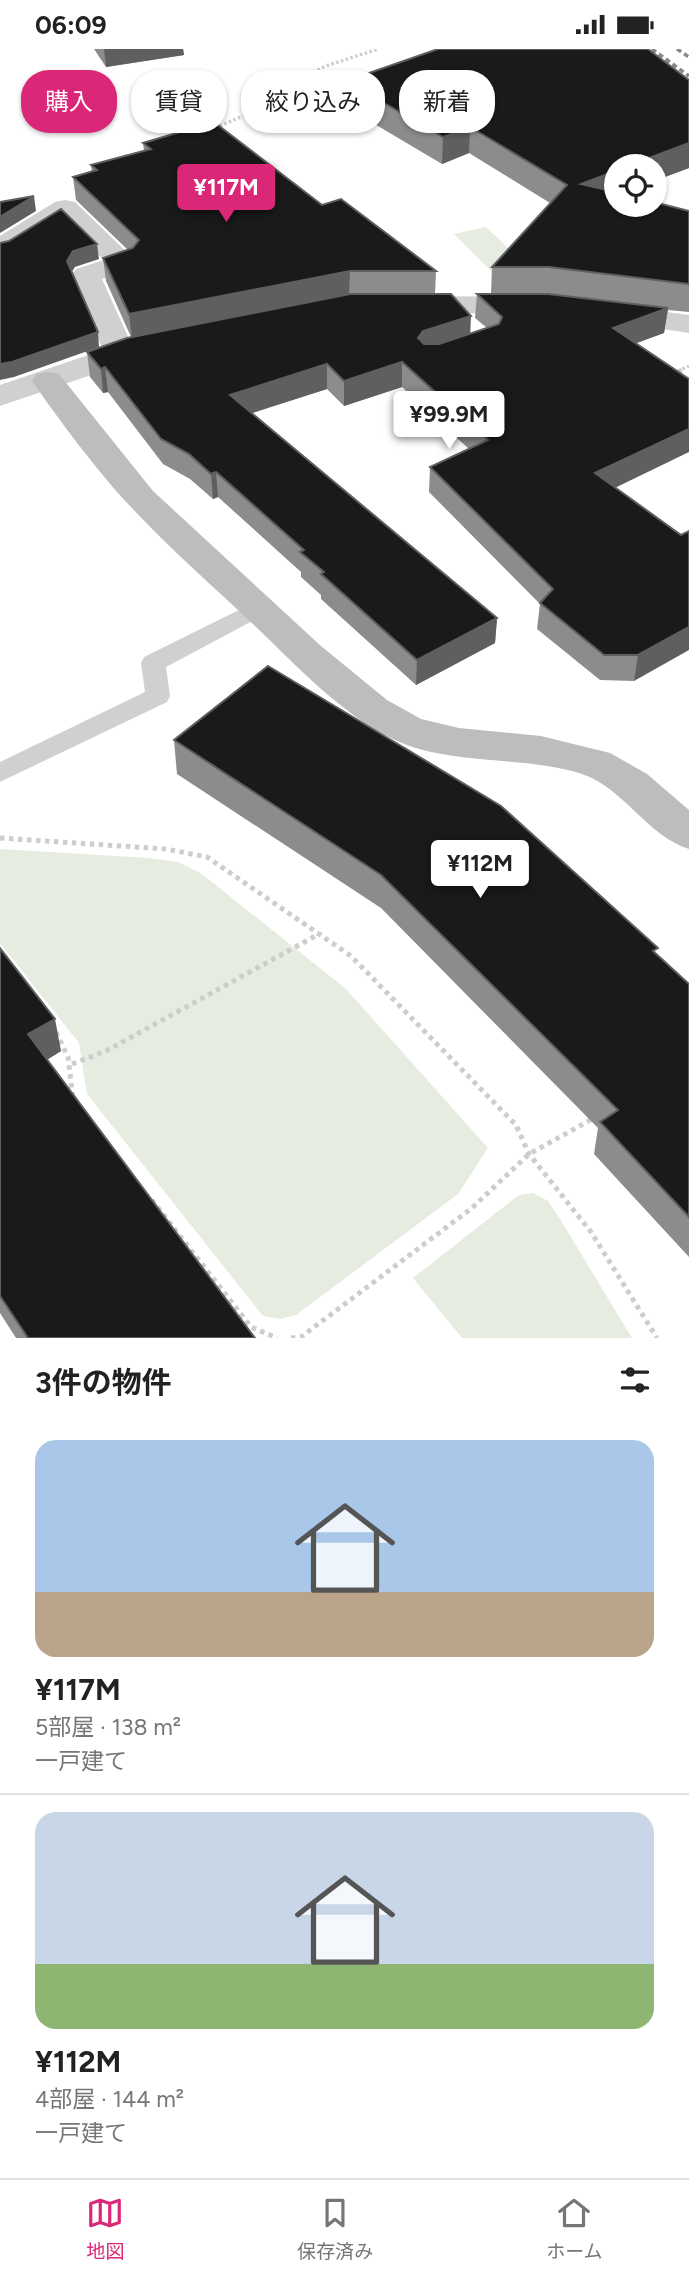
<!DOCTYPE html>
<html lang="ja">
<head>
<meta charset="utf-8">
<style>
	body { margin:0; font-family:Figtree,"Noto Sans JP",sans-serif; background:#f2f2f2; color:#222; height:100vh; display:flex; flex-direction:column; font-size:26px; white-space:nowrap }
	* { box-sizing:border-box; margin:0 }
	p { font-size:23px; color:#767676 }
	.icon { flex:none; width:38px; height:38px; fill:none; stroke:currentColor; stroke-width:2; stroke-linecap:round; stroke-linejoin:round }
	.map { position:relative; height:1289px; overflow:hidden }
	.side { display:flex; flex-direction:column; background:#fff; flex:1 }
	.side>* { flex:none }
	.banner { position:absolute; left:21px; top:21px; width:648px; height:63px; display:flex; gap:14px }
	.tools { position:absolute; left:604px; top:105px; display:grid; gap:14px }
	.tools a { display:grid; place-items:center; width:63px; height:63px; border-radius:50%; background:#fff; box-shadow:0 2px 5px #0004; font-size:35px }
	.price { position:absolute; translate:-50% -60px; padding:0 16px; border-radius:7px; background:#fff; color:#222; font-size:23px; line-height:46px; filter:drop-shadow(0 2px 4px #0008) }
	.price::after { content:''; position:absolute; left:50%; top:42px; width:21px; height:16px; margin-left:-10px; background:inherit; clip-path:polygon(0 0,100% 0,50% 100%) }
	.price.active { background:#db2777; color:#fff }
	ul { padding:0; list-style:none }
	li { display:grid; align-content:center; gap:14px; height:371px; padding:0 35px }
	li+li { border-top:2px solid #e0e0e0 }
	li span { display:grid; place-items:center; height:217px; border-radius:21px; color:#555 }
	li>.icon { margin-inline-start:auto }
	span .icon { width:126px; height:126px; fill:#fffc; stroke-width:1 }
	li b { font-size:30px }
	h2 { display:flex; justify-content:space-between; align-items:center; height:84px; padding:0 35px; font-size:30px }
	.tag { padding:0 24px; border-radius:28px; background:#fff; box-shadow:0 2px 5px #0004; font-size:24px; line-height:63px }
	.tag.active { background:#db2777; color:#fff }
	.status { display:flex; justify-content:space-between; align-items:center; height:49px; padding:0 35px; background:#fff; direction:ltr }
	.status svg { height:19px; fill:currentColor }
	.dock { display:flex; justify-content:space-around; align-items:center; height:98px; border-top:2px solid #e0e0e0; background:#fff; font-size:19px; color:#767676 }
	.dock a { display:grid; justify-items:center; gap:4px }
	.dock .active { color:#db2777 }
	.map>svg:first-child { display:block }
	.green { fill:#e6ecdf }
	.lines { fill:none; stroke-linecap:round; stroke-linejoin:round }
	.path-far2 { stroke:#cdcdcd; stroke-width:3.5; stroke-dasharray:2.5 2.5; stroke-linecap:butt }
	.path-far1 { stroke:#cdcdcd; stroke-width:4.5; stroke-dasharray:3.5 3.5; stroke-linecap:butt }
	.path { stroke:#cdcdcd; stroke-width:5; stroke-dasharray:4.5 4.5; stroke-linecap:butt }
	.lane { fill:#d0d0d0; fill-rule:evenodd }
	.street { fill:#d0d0d0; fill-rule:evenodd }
	.secondary { fill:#bdbdbd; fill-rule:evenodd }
	.rail { stroke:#888; stroke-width:3.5; stroke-dasharray:5 3.5; stroke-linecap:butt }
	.wall { fill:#8c8c8c }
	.shaded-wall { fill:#5f5f5f }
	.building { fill:#1a1a1a; stroke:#5f5f5f; stroke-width:2 }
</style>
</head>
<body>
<div class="status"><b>06:09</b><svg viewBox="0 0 49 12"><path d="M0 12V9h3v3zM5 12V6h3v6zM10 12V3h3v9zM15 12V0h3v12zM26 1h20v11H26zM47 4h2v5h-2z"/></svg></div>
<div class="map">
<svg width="689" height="1289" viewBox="0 0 689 1289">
	<rect width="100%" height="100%" fill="#fff"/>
	<path class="green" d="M486 178 552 241 508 239 454 185Z
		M0 800 149 809 178 813 202 825 346 940 488 1099 458 1145 296 1266 280 1270 263 1267 87 1045 79 994 0 894Z
		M533 1144 548 1152 560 1170 632 1289H462L413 1229 519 1146Z"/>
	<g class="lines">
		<path class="path-far2" d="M215 79 250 64 268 43 326 17 378 0
			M678 322 689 317"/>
		<path class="path-far1" d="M673 325 682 321"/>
		<path class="path" d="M0 789 166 800 207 808 351 907 516 1076 529 1105 591 1183 657 1289
			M56 983 68 1008 73 1050
			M72 1015 106 1002 319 885
			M152 1151 251 1278 277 1289
			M291 1289 301 1288 472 1159 529 1105 594 1069"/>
		<path class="lane" d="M259 551 267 554 271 559 267 564 166 618 170 647 167 653 0 733V713L145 643 141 614 144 608Z"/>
		<path class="street" d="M65 151 75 153 138 214 134 220 102 230 130 292H150L154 299 150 306 0 357V336L103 301 71 226 76 220 104 211 63 172 10 205 0 208V187L55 153Z
			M409 247 527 248 538 251 542 257 538 263 527 266 399 262 394 256 399 250Z
			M615 256 689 266V284L604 271 600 265 604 259Z"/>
		<path class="secondary" d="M48 323 59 325 153 442 321 597 387 651 421 670 459 679 541 687 610 704 647 725 689 761V800C647 787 624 739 582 725 522 706 451 717 395 691 342 666 298 618 256 578 214 538 169 499 130 457 97 422 60 372 32 332L37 325Z"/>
		<path class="rail" d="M652 0 689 27
			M677 0 689 8"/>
	</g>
	<path class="wall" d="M94 0H183L184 6 106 18Z
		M346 32 689 119 654 132V117H616V156L689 162V263L668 261 664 284 635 294 615 439 681 486 634 632 600 631 537 580 540 555 429 443 430 418 469 400 402 338 344 357 327 340 251 364 497 569 495 594 416 636 321 550V546L301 528V523L218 448 213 450 190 430 163 415 108 343 103 344 90 328 87 303 131 288 106 232 103 209 128 201 76 151 73 128 92 123 91 116 144 102 143 94 322 156 436 222 435 245 470 285 487 279 475 269 477 245H491L492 218 550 154 469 104 442 115 346 58Z
		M174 691 657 905 689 935V1208L594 1105 598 1079 381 859 177 725Z
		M0 899 61 1002 47 1011 255 1289H16L0 1264Z"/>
	<path class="shaded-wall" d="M104 0H183L184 6 106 18Z
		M470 78 469 104 442 115 443 88Z
		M689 94V119L654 132V117H628Z
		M616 122V147L581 135Z
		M34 147 36 162 0 184V168Z
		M97 195 99 210 75 218 69 227 67 212 73 202Z
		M350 222 349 245 132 289 129 265Z
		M668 259 664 284 610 304 613 279Z
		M471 267 470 291 422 307 418 289 423 282Z
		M98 283 99 298 14 328 0 331V315Z
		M402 313V338L344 357V332Z
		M327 315V340L231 371 230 346Z
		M105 318 108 343 103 344 101 320Z
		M689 380V403L592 450 595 424Z
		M216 423 218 448 213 450 211 425Z
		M497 569 495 594 416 636 417 611Z
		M689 578V601L634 632 638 606Z
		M55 970 61 1002 35 1018 28 985Z"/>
	<path class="building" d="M438 0H648L689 31V94L628 117H616V122L581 135 616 143V156H654V153L689 162V235L549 218H492L567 136 470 78 443 88 346 32Z
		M214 73 322 156 341 150 436 222H350L129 265 103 209 133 199 139 191 73 128 97 121 91 116 151 100 143 94Z
		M34 147 0 168V153Z
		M61 160 97 195 73 202 67 212 98 283 12 313 0 315V194L9 192Z
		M350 245H451L471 267 423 282 418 289 424 295H439L499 275 502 268 477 245H548L668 259 613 279 689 330V380L595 424 681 486 689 482V578L638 606H604L540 554 553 540 430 418 488 391 402 313 344 332 327 315 230 346 497 569 417 611 321 525 324 523 300 503 304 501 216 423 211 425 189 405 161 390 105 318 101 320 87 303 127 289Z
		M268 617 501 757 658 899 653 902 689 935V1168L600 1073 618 1061 381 826 174 691Z
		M0 899 55 970 28 985 255 1289H28L0 1247Z"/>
</svg>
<div class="tools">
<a><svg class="icon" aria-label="locate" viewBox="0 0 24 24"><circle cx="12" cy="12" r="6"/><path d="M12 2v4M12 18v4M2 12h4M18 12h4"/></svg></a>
</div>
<b class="price active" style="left:226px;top:175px">¥117M</b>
<b class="price" style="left:449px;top:402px">¥99.9M</b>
<b class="price" style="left:480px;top:851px">¥112M</b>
<div class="banner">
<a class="tag active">購入</a>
<a class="tag">賃貸</a>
<a class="tag">絞り込み</a>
<a class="tag">新着</a>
</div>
</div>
<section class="side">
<h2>3件の物件<svg class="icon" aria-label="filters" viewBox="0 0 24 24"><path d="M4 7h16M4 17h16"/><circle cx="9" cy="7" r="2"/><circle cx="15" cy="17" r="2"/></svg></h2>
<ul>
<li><span style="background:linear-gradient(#a9c7e8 70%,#b9a48a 0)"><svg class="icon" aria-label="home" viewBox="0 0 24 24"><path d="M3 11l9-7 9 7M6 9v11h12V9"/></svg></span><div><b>¥117M</b><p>5部屋 · 138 m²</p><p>一戸建て</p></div></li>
<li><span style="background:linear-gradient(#c9d6e8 70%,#8fb573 0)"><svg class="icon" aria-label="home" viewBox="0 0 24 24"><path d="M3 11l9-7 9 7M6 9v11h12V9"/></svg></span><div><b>¥112M</b><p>4部屋 · 144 m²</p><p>一戸建て</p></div></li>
</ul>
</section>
<nav class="dock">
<a class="active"><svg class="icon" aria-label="map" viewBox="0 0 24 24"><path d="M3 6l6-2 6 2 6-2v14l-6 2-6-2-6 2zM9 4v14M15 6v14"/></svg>地図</a>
<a><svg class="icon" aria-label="saved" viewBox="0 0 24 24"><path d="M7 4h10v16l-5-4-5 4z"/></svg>保存済み</a>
<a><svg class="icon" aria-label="home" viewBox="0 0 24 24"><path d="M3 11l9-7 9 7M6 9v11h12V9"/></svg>ホーム</a>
</nav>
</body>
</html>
